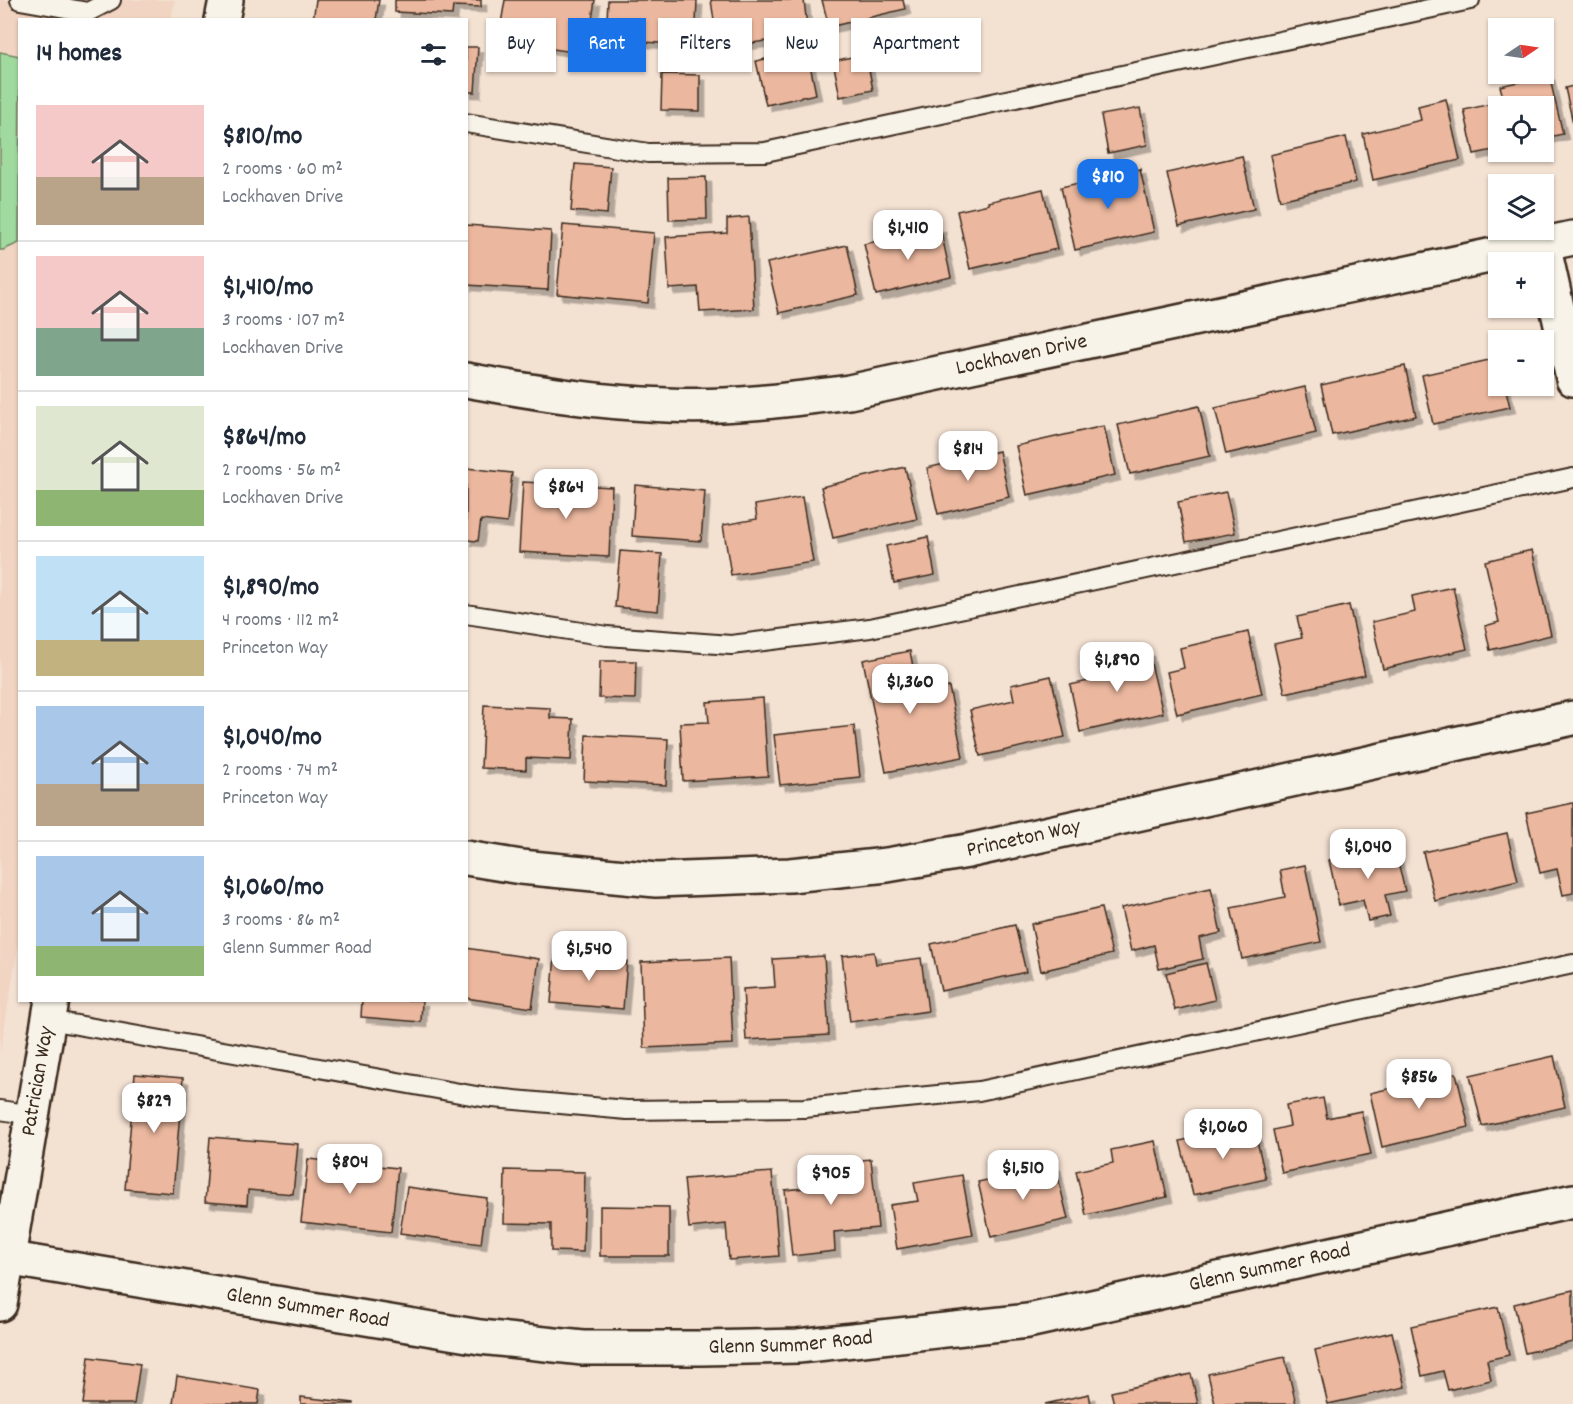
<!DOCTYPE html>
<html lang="en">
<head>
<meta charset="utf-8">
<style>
	body { margin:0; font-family:Dekko,sans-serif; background:#f6f6f7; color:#1f2937; height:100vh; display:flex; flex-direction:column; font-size:22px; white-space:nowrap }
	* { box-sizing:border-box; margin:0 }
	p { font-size:20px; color:#747a83 }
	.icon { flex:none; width:33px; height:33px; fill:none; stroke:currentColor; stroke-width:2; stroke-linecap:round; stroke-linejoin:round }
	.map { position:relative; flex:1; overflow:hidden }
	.details { position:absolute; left:18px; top:18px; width:450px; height:984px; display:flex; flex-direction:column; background:#fff; border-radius:0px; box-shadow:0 2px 4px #0004 }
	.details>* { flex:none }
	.banner { position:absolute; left:486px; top:18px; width:570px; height:54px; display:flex; gap:12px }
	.needle { width:39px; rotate:77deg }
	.controls { position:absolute; left:1488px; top:18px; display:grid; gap:12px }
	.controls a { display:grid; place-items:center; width:66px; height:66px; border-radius:0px; background:#fff; box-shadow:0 2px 4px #0004; font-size:30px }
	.price { position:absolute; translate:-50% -51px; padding:0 14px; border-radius:12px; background:#fff; color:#222; font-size:20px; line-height:39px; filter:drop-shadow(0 2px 3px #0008) }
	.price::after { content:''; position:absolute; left:50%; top:36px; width:18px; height:14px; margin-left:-9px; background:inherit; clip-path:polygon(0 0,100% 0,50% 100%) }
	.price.selected { background:#1a73e8; color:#fff }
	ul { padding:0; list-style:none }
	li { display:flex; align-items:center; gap:18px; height:150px; padding:0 18px }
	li+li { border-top:2px solid #e0e1e3 }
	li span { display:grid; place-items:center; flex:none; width:168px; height:120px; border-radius:0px; color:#555 }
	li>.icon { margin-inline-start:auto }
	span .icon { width:72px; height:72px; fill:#fffc; stroke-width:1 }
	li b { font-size:26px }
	h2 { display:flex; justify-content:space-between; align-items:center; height:72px; padding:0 18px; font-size:26px }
	.chip { padding:0 21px; border-radius:0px; background:#fff; box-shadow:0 2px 4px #0004; font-size:21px; line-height:54px }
	.chip.selected { background:#1a73e8; color:#fff }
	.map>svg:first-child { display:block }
	.built { fill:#f1d4c2 }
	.green { fill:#a0da9f; stroke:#6e825e; stroke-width:1.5 }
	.building { fill:#ebb79e; stroke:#3b2a1e; stroke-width:1.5; filter:url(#shadow) }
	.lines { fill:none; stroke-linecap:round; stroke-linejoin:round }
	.service-casing { stroke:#3b2a1e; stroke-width:22 }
	.minor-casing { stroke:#3b2a1e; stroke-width:38 }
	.service { stroke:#f7f3e8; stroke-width:18 }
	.minor { stroke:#f7f3e8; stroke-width:33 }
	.labels { text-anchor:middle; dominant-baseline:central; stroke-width:4.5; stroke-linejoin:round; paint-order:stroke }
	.street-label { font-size:22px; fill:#3b2a1e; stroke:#f7f3e8 }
</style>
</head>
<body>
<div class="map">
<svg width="1573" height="1404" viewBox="0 0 1573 1404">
	<defs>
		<filter id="shadow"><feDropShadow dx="5.5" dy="5.5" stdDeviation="0" flood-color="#0004"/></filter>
	</defs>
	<rect width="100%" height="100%" fill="#f3e1d2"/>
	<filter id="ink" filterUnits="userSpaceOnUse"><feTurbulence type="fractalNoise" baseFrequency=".0167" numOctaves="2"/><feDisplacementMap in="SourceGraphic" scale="12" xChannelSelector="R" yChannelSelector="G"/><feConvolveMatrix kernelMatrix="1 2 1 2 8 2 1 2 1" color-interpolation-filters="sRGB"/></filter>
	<g filter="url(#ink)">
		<path class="built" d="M0 0H175L171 19 20 20V935L0 1053Z"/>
		<path class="green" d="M0 52 20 56 19 243 3 250H0Z"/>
		<path class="building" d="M316 0H379L376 20H313Z
			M395 0H481V7L453 6 452 15 395 12Z
			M505 0H595L587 54 498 41Z
			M608 0H697L695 45 606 40Z
			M711 0H804L808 35 718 48Z
			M822 0H903L905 9 829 27Z
			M466 47H478L475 92H466Z
			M807 50 816 94 766 105 756 61Z
			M866 54 873 90 840 97 833 61Z
			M662 74 700 75V111L661 110Z
			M1549 75 1563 134 1544 138V106H1498V149L1474 154 1464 110 1504 101 1500 86Z
			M1573 86V123L1565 88Z
			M1446 99 1460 160 1373 180 1363 134 1421 120 1418 106Z
			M1140 108 1147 145 1108 153 1101 115Z
			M1346 137 1356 182 1280 200 1270 155Z
			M1242 156 1254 209 1179 226 1167 173Z
			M575 164 611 167 607 214 571 211Z
			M1140 169 1154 232 1075 250 1061 187Z
			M706 177 707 219 669 220 668 178Z
			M1043 189 1057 249 970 269 957 211 989 204 988 202Z
			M749 217 754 309 700 312 698 287 669 289 666 237 727 233V219Z
			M466 225 551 231 548 290 466 285Z
			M563 225 654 233 648 303 557 294Z
			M940 227 951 277 876 295 864 244Z
			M847 245 858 295 779 313 767 263Z
			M1498 358V386H1505L1510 407 1433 424 1422 375Z
			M1405 366 1416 416 1332 435 1321 385Z
			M1305 387 1316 433 1226 454 1215 408Z
			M1199 406 1210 456 1130 474 1118 425Z
			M1104 426 1115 475 1027 495 1016 446Z
			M999 451 1009 497 938 514 927 468Z
			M905 467 917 519 833 538 821 487Z
			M466 468 512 473 507 523 481 520 478 541 466 540Z
			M523 482 612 487 609 557 519 552Z
			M635 485 705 491 701 541 632 536Z
			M1226 492 1235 533 1186 542 1178 502Z
			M802 497 813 562 731 575 723 525 757 519 755 505Z
			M928 537 935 575 894 583 886 546Z
			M1532 550 1551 635 1490 650 1485 626 1499 622 1485 561Z
			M620 551 662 554 658 611 615 607Z
			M1453 587 1467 649 1383 669 1372 622 1415 612 1412 596Z
			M1349 605 1365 675 1285 693 1274 644 1302 638 1297 617Z
			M1248 632 1262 694 1177 714 1167 672 1184 668 1180 648Z
			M910 651 918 693 949 687 963 757 886 772 863 660Z
			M1148 651 1163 713 1080 732 1070 685 1093 680 1089 665Z
			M600 661H636L635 699 599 698Z
			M1051 676 1065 737 980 756 970 710 1014 700 1011 685Z
			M763 698 768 776 683 781 680 723 709 722 707 702Z
			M484 705 550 708V718L573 719 571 760 526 758V770L481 768Z
			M854 726 860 777 780 785 774 735Z
			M586 735 668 739 666 785 584 781Z
			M1573 803V893L1563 895 1557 869 1540 873 1526 813Z
			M1507 833 1518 881 1435 901 1423 852Z
			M1394 845 1405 891 1385 895 1390 916 1368 921 1363 900 1339 905 1329 860Z
			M1305 865 1321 942 1242 959 1231 908 1285 897 1280 870Z
			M1211 888 1221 933 1199 938 1203 959 1159 969 1154 945 1131 951 1121 908Z
			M1101 908 1112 954 1041 971 1031 924Z
			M1015 925 1026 972 941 991 931 944Z
			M466 948 539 959 532 1008 466 998Z
			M874 952 876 964 921 958 928 1011 850 1022 842 956Z
			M555 955 627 961 623 1009 551 1003Z
			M824 956 829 1035 746 1040 743 989 775 987 773 959Z
			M729 958 733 1044 644 1048 641 962Z
			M1206 963 1215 1000 1175 1010 1166 973Z
			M362 1000H422L421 1022 361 1017Z
			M1554 1056 1565 1107 1482 1126 1470 1075Z
			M1456 1073 1469 1127 1382 1147 1370 1093Z
			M135 1074 183 1078 173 1193 125 1189Z
			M1323 1098 1327 1118 1361 1111 1371 1154 1282 1173 1273 1130 1290 1126 1286 1105Z
			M1253 1124 1266 1179 1193 1195 1180 1141Z
			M210 1137 298 1144 293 1194 248 1190 247 1205 205 1202Z
			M1155 1141 1167 1197 1086 1215 1076 1171 1113 1163 1111 1150Z
			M308 1159 398 1168 391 1232 301 1222Z
			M871 1159 878 1228 834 1232 835 1251 792 1256 785 1190 815 1187 813 1165Z
			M1055 1165 1068 1219 991 1237 978 1182Z
			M505 1170 585 1172 583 1252 551 1251V1224L504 1223Z
			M772 1172 779 1256 729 1260 726 1224 689 1228 684 1179Z
			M962 1175 973 1235 897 1249 890 1205 918 1201 914 1183Z
			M407 1187 487 1198 481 1244 400 1233Z
			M600 1206 669 1207V1256H600Z
			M1573 1290V1342L1525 1353 1514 1304Z
			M1498 1307 1509 1355 1487 1360 1491 1380 1448 1390 1443 1371 1422 1376 1411 1326Z
			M1392 1332 1405 1387 1328 1404 1315 1350Z
			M89 1357 140 1364 134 1404H83Z
			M1285 1357 1296 1404H1215L1208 1374Z
			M1191 1374 1198 1404H1114L1111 1392Z
			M177 1376 260 1390 258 1404H173Z
			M1089 1394 1091 1404H1045Z
			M301 1397 354 1403V1404H301Z"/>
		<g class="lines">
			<defs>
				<path id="service" d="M20 0 88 12 111 0
					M466 123 648 153 765 152 1470 0
					M466 614 607 636 731 645 870 628 1573 478
					M49 1020 482 1097 627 1110 804 1108 979 1091 1573 964
					M0 1110 32 1115"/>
				<g id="minor">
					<path d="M222 20 226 0"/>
					<path d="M1543 244 1573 379"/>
					<path id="s1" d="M466 380C533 392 599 403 667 405 728 408 789 400 849 392L1573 238"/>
					<path id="s2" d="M466 858 521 867 656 880 790 875 887 865 968 851 1573 718"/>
					<path id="s3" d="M0 1257 480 1337 583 1348H702L798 1346 1028 1321 1573 1201"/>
					<path id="s4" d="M0 1304 52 1000"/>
				</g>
			</defs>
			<use href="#service" class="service-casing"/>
			<use href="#minor" class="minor-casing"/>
			<use href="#service" class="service"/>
			<use href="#minor" class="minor"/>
		</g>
	</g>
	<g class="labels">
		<g class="street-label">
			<text stroke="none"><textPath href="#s1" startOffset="562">Lockhaven Drive</textPath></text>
			<text stroke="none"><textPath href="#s2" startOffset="562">Princeton Way</textPath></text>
			<text stroke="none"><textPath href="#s4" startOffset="226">Patrician Way</textPath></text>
			<text stroke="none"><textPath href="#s3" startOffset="1284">Glenn Summer Road</textPath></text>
			<text stroke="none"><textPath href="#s3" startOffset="312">Glenn Summer Road</textPath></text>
			<text stroke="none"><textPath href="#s3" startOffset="798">Glenn Summer Road</textPath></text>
		</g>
	</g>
</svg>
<div class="controls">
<a><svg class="needle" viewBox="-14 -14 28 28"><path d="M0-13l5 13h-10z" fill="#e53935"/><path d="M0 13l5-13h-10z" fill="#747a83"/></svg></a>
<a><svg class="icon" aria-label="locate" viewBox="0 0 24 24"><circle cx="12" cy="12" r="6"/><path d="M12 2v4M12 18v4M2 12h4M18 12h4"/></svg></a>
<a><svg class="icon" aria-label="layers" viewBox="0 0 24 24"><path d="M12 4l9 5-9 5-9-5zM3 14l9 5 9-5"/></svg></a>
<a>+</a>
<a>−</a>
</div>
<b class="price selected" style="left:1108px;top:210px">$810</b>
<b class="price" style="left:908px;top:261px">$1,410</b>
<b class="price" style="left:968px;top:482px">$814</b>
<b class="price" style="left:566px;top:520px">$864</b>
<b class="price" style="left:1117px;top:693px">$1,890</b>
<b class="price" style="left:910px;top:715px">$1,360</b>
<b class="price" style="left:1368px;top:880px">$1,040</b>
<b class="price" style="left:589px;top:982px">$1,540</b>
<b class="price" style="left:1419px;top:1110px">$856</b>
<b class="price" style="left:154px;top:1134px">$829</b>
<b class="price" style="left:1223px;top:1160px">$1,060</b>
<b class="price" style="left:350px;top:1195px">$804</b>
<b class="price" style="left:1023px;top:1201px">$1,510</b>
<b class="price" style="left:831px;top:1206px">$905</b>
<div class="banner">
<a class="chip">Buy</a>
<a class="chip selected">Rent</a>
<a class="chip">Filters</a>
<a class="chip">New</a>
<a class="chip">Apartment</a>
</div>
<section class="details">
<h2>14 homes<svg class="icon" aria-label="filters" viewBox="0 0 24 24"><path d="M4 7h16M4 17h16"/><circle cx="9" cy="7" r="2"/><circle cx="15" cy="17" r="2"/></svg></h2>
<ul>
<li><span style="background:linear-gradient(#f6c9c9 60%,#b9a48a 0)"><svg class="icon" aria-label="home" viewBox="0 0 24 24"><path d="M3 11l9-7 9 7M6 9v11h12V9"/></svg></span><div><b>$810/mo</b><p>2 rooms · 60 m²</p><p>Lockhaven Drive</p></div></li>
<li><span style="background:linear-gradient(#f6c9c9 60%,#7fa58c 0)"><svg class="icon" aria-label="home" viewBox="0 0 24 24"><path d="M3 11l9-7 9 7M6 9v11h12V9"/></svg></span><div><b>$1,410/mo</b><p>3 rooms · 107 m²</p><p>Lockhaven Drive</p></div></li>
<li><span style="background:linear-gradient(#dfe7d0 70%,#8fb573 0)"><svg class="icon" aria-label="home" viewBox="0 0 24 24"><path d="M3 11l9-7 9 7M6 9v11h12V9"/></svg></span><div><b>$864/mo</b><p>2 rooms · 56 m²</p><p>Lockhaven Drive</p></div></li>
<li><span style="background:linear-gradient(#bfe0f5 70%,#c2b280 0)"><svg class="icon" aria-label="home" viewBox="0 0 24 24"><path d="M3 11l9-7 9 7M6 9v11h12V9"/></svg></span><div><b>$1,890/mo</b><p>4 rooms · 112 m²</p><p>Princeton Way</p></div></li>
<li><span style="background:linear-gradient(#a9c7e8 65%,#b9a48a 0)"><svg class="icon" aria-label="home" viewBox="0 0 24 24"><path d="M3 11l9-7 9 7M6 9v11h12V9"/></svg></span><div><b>$1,040/mo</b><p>2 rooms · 74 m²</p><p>Princeton Way</p></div></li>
<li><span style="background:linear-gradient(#a9c7e8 75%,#8fb573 0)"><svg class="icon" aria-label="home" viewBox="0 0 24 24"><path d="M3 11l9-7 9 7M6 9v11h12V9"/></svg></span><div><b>$1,060/mo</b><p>3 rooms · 86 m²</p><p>Glenn Summer Road</p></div></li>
</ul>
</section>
</div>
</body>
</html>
